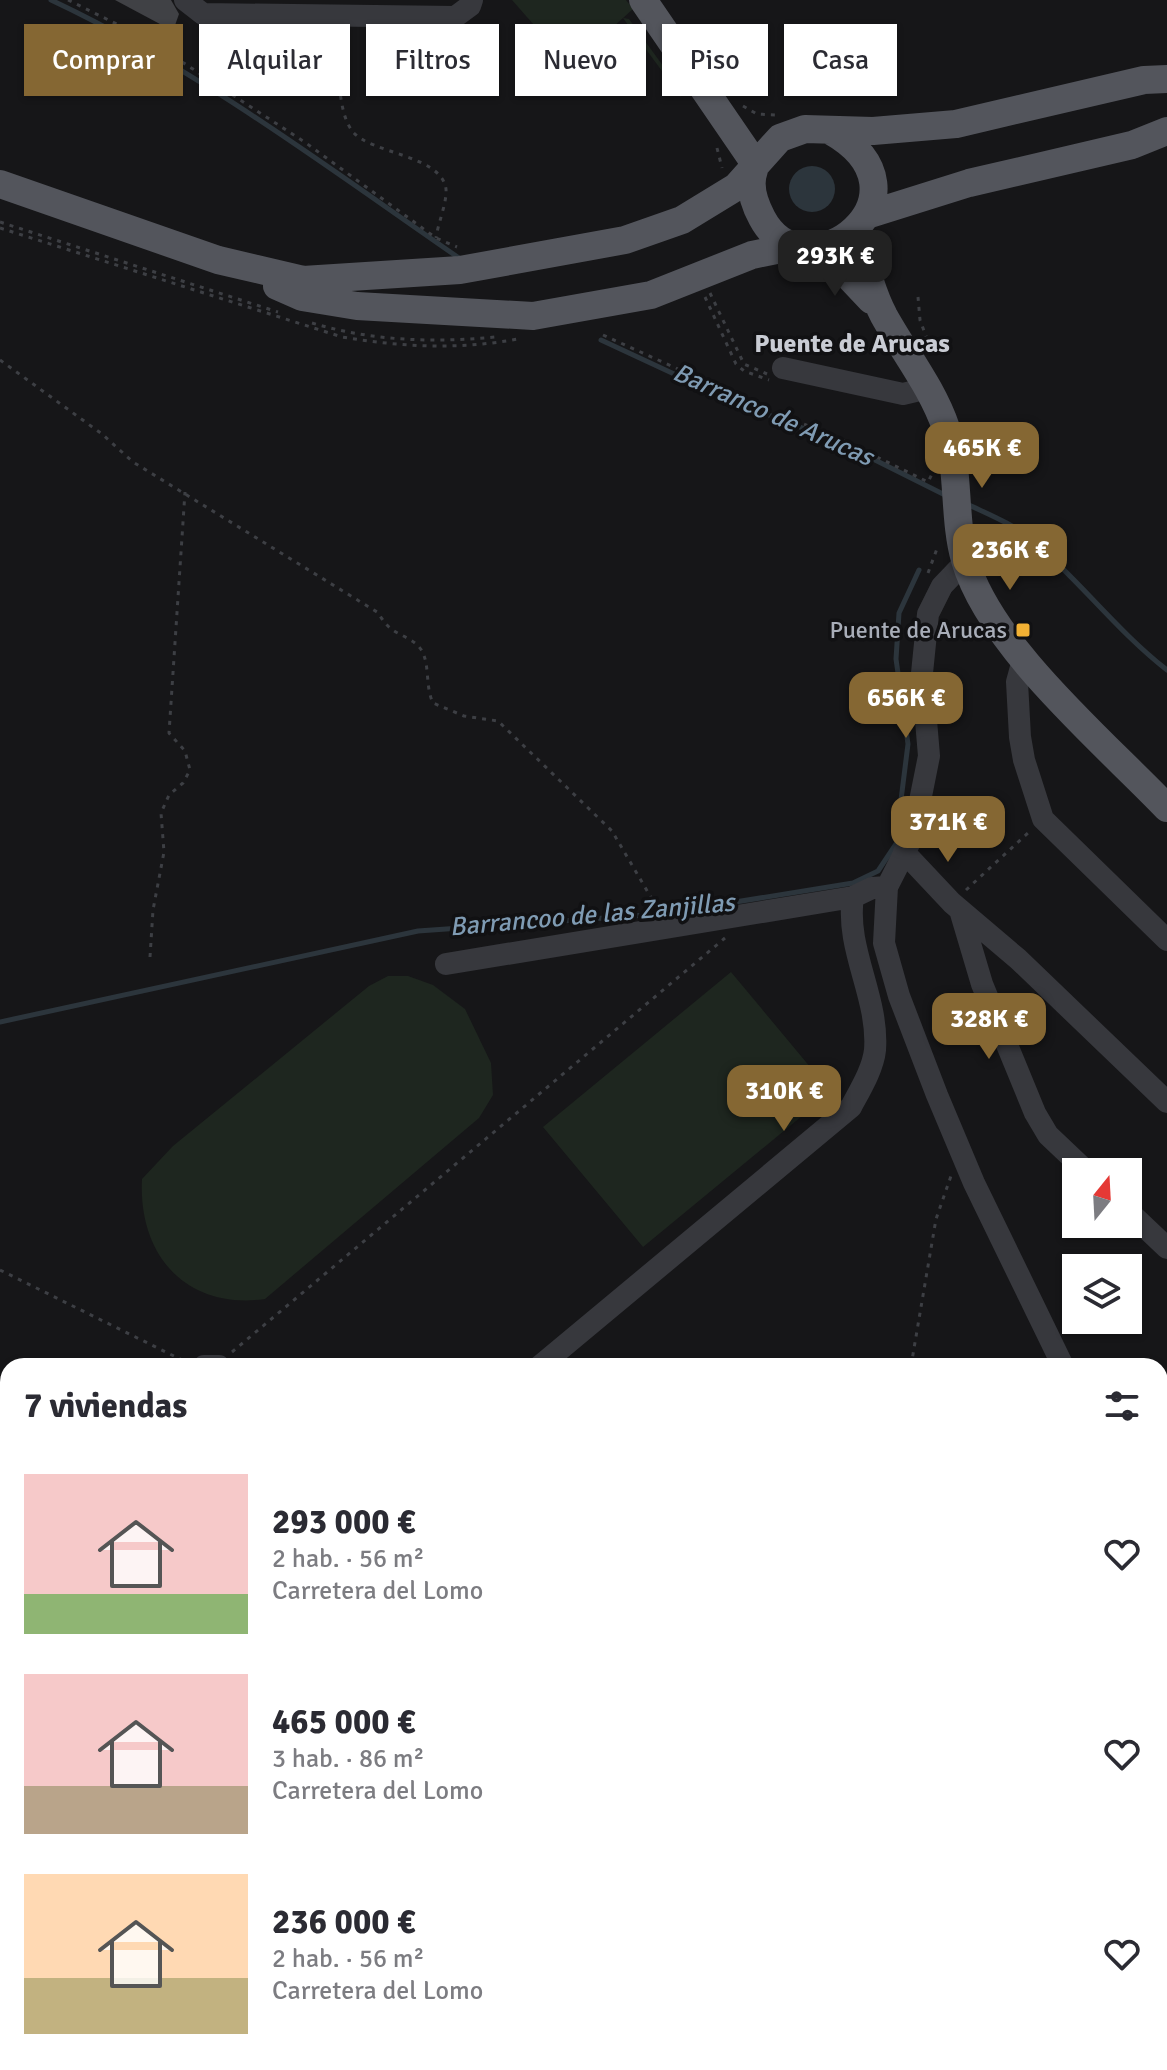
<!DOCTYPE html>
<html lang="es">
<head>
<meta charset="utf-8">
<style>
	body { margin:0; font-family:Signika,sans-serif; background:#f7f7f7; color:#2b2b33; height:100vh; display:flex; flex-direction:column; font-size:30px; white-space:nowrap }
	* { box-sizing:border-box; margin:0 }
	p { font-size:26px; color:#7c7c81 }
	.icon { flex:none; width:44px; height:44px; fill:none; stroke:currentColor; stroke-width:2; stroke-linecap:round; stroke-linejoin:round }
	.map { position:relative; flex:1; overflow:hidden }
	.side { position:absolute; left:0px; top:1358px; width:1168px; height:712px; display:flex; flex-direction:column; background:#fff; border-radius:24px 24px 0 0; box-shadow:0 2px 6px #0004 }
	.side>* { flex:none }
	.top-card { position:absolute; left:24px; top:24px; width:1120px; height:72px; display:flex; gap:16px }
	.needle { width:52px; rotate:18deg }
	.fabs { position:absolute; left:1062px; top:1158px; display:grid; gap:16px }
	.fabs a { display:grid; place-items:center; width:80px; height:80px; border-radius:0px; background:#fff; box-shadow:0 2px 6px #0004; font-size:40px }
	.price { position:absolute; translate:-50% -68px; padding:0 18px; border-radius:16px; background:#856733; color:#fff; font-size:26px; line-height:52px; filter:drop-shadow(0 2px 4px #0008) }
	.price::after { content:''; position:absolute; left:50%; top:48px; width:24px; height:18px; margin-left:-12px; background:inherit; clip-path:polygon(0 0,100% 0,50% 100%) }
	.price.selected { background:#222; color:#fff }
	ul { padding:0; list-style:none }
	li { display:flex; align-items:center; gap:24px; height:200px; padding:0 24px }
	li span { display:grid; place-items:center; flex:none; width:224px; height:160px; border-radius:0px; color:#555 }
	li>.icon { margin-inline-start:auto }
	span .icon { width:96px; height:96px; fill:#fffc; stroke-width:1 }
	li b { font-size:34px }
	h2 { display:flex; justify-content:space-between; align-items:center; height:96px; padding:0 24px; font-size:34px }
	.tag { padding:0 28px; border-radius:0px; background:#fff; box-shadow:0 2px 6px #0004; font-size:28px; line-height:72px }
	.tag.selected { background:#856733; color:#fff }
	.map>svg:first-child { display:block }
	.green { fill:#1e261f }
	.water { fill:#2c353c }
	.lines { fill:none; stroke-linecap:round; stroke-linejoin:round }
	.stream { stroke:#2c353c; stroke-width:5 }
	.building { fill:#404145 }
	.path { stroke:#3d3f44; stroke-width:3; stroke-dasharray:4 6; stroke-linecap:butt }
	.minor { stroke:#37383d; stroke-width:22 }
	.major { stroke:#53555c; stroke-width:28 }
	.poi-dot { fill:#f2b134; stroke:#111113; stroke-width:3 }
	.labels { text-anchor:middle; dominant-baseline:central; stroke-width:7; stroke-linejoin:round; paint-order:stroke }
	.poi-label { font-size:24px; fill:#a8adb8; stroke:#111113; text-anchor:end }
	.neighbourhood-label { font-size:26px; font-weight:bold; fill:#c9ccd4; stroke:#111113 }
	.water-label { font-size:26px; font-style:italic; fill:#7f9bb3; stroke:#111113 }
</style>
</head>
<body>
<div class="map">
<svg width="1167" height="2070" viewBox="0 0 1167 2070">
	<rect width="100%" height="100%" fill="#161618"/>
	<path class="green" d="M512 0H626L633 9 623 18 629 19 682 92 681 97 623 18 570 66Z
		M731 972 831 1092 643 1247 543 1127Z
		M388 976H408L433 985 465 1009 491 1063 493 1095 479 1118 265 1299C186 1310 138 1255 142 1179L173 1146 369 986Z"/>
	<path class="water" d="M789 189a23 23 0 1 1 46 0a23 23 0 1 1-46 0Z"/>
	<g class="lines">
		<path class="stream" d="M51 0C196 68 327 167 459 258
			M601 340 730 400 841 443 947 496
			M967 504C990 515 1013 524 1032 540 1080 581 1118 632 1167 670
			M985 545 1006 537 1027 539
			M0 1022 418 931 661 914 853 883 878 871 898 841 902 825 901 800 908 744 896 659 899 613 919 570"/>
	</g>
	<path class="building" d="M115 0H171L179 14 173 31Z"/>
	<g class="lines">
		<path class="path" d="M68 0 147 39 306 143 436 238 457 247
			M337 66C340 86 340 116 353 132 372 154 441 155 446 189 447 203 438 223 436 238
			M743 106 757 114 777 115
			M717 148 722 168
			M0 222 278 312
			M0 228 342 337C402 347 458 350 518 339
			M710 293 744 364 767 374
			M705 297 736 364 744 371 769 380
			M918 297 920 320 930 347
			M312 323C373 341 432 343 495 337
			M603 335 773 412 832 435 928 482 933 472
			M0 360 102 434 133 462 377 612C381 617 385 624 390 628 400 636 415 639 422 651 430 666 425 686 433 703L464 716 498 721 612 831 659 911
			M928 573 938 546
			M966 890 1029 832
			M150 957 153 910 164 852 161 813 169 795 183 783 190 770 185 751 169 733 185 492
			M0 1270 188 1363
			M232 1352 725 938
			M911 1366 936 1219 951 1176
			M1160 1913 1167 1906
			M1116 2062V2070
			M374 2070 378 2062"/>
		<path class="minor" d="M185 0 203 14 455 17 470 6 472 0
			M783 368 903 394 928 388
			M965 562 942 586 928 614 922 673 929 756 913 836 887 887 884 943 899 996 937 1095 974 1183 1063 1366
			M1023 660 1017 682 1020 737 1024 760 1043 819 1167 940
			M904 852 952 903 1018 959 1167 1102
			M960 910 982 984 1035 1113 1048 1135 1087 1172
			M446 964 853 897
			M1128 1211 1167 1248
			M204 1366H219
			M540 1366 851 1107C860 1090 873 1069 875 1050 879 997 845 949 853 897L872 888 887 887
			M1160 1561 1167 1575
			M0 1658 8 1617
			M0 1830H8
			M0 1897 8 1902"/>
		<path class="major" d="M643 0 756 165
			M754 170C748 186 754 203 762 218 806 301 942 194 831 131
			M0 184 218 260 303 280 460 270 625 240 682 220 736 187 780 138 805 129 873 131 956 124 1144 80 1167 79
			M867 215 969 183 1132 145 1167 131
			M856 230C864 260 870 289 884 316 905 354 932 387 946 428 960 470 953 518 965 560 990 647 1105 743 1167 808
			M815 248 836 263 871 300
			M277 286 302 297 357 306 533 316 651 295 752 255 796 246"/>
	</g>
	<rect class="poi-dot" x="1015" y="622" width="16" height="16" rx="4"/>
	<g class="labels">
		<g class="poi-label">
			<text x="1007" y="630">Puente de Arucas</text>
		</g>
		<g class="neighbourhood-label">
			<text x="852" y="344">Puente de Arucas</text>
		</g>
		<g class="water-label">
			<text transform="translate(773 415) rotate(24)">Barranco de Arucas</text>
			<text transform="translate(592 915) rotate(-5)">Barrancoo de las Zanjillas</text>
		</g>
	</g>
</svg>
<div class="fabs">
<a><svg class="needle" viewBox="-14 -14 28 28"><path d="M0-13l5 13h-10z" fill="#e53935"/><path d="M0 13l5-13h-10z" fill="#7c7c81"/></svg></a>
<a><svg class="icon" aria-label="layers" viewBox="0 0 24 24"><path d="M12 4l9 5-9 5-9-5zM3 14l9 5 9-5"/></svg></a>
</div>
<b class="price selected" style="left:835px;top:298px">293K €</b>
<b class="price" style="left:982px;top:490px">465K €</b>
<b class="price" style="left:1010px;top:592px">236K €</b>
<b class="price" style="left:906px;top:740px">656K €</b>
<b class="price" style="left:948px;top:864px">371K €</b>
<b class="price" style="left:989px;top:1061px">328K €</b>
<b class="price" style="left:784px;top:1133px">310K €</b>
<div class="top-card">
<a class="tag selected">Comprar</a>
<a class="tag">Alquilar</a>
<a class="tag">Filtros</a>
<a class="tag">Nuevo</a>
<a class="tag">Piso</a>
<a class="tag">Casa</a>
</div>
<section class="side">
<h2>7 viviendas<svg class="icon" aria-label="filters" viewBox="0 0 24 24"><path d="M4 7h16M4 17h16"/><circle cx="9" cy="7" r="2"/><circle cx="15" cy="17" r="2"/></svg></h2>
<ul>
<li><span style="background:linear-gradient(#f6c9c9 75%,#8fb573 0)"><svg class="icon" aria-label="home" viewBox="0 0 24 24"><path d="M3 11l9-7 9 7M6 9v11h12V9"/></svg></span><div><b>293 000 €</b><p>2 hab. · 56 m²</p><p>Carretera del Lomo</p></div><svg class="icon" aria-label="heart" viewBox="0 0 24 24"><path d="M12 20l-8-8c-3-5 5-10 8-4 3-6 11-1 8 4z"/></svg></li>
<li><span style="background:linear-gradient(#f6c9c9 70%,#b9a48a 0)"><svg class="icon" aria-label="home" viewBox="0 0 24 24"><path d="M3 11l9-7 9 7M6 9v11h12V9"/></svg></span><div><b>465 000 €</b><p>3 hab. · 86 m²</p><p>Carretera del Lomo</p></div><svg class="icon" aria-label="heart" viewBox="0 0 24 24"><path d="M12 20l-8-8c-3-5 5-10 8-4 3-6 11-1 8 4z"/></svg></li>
<li><span style="background:linear-gradient(#ffd9b3 65%,#c2b280 0)"><svg class="icon" aria-label="home" viewBox="0 0 24 24"><path d="M3 11l9-7 9 7M6 9v11h12V9"/></svg></span><div><b>236 000 €</b><p>2 hab. · 56 m²</p><p>Carretera del Lomo</p></div><svg class="icon" aria-label="heart" viewBox="0 0 24 24"><path d="M12 20l-8-8c-3-5 5-10 8-4 3-6 11-1 8 4z"/></svg></li>
</ul>
</section>
</div>
</body>
</html>
